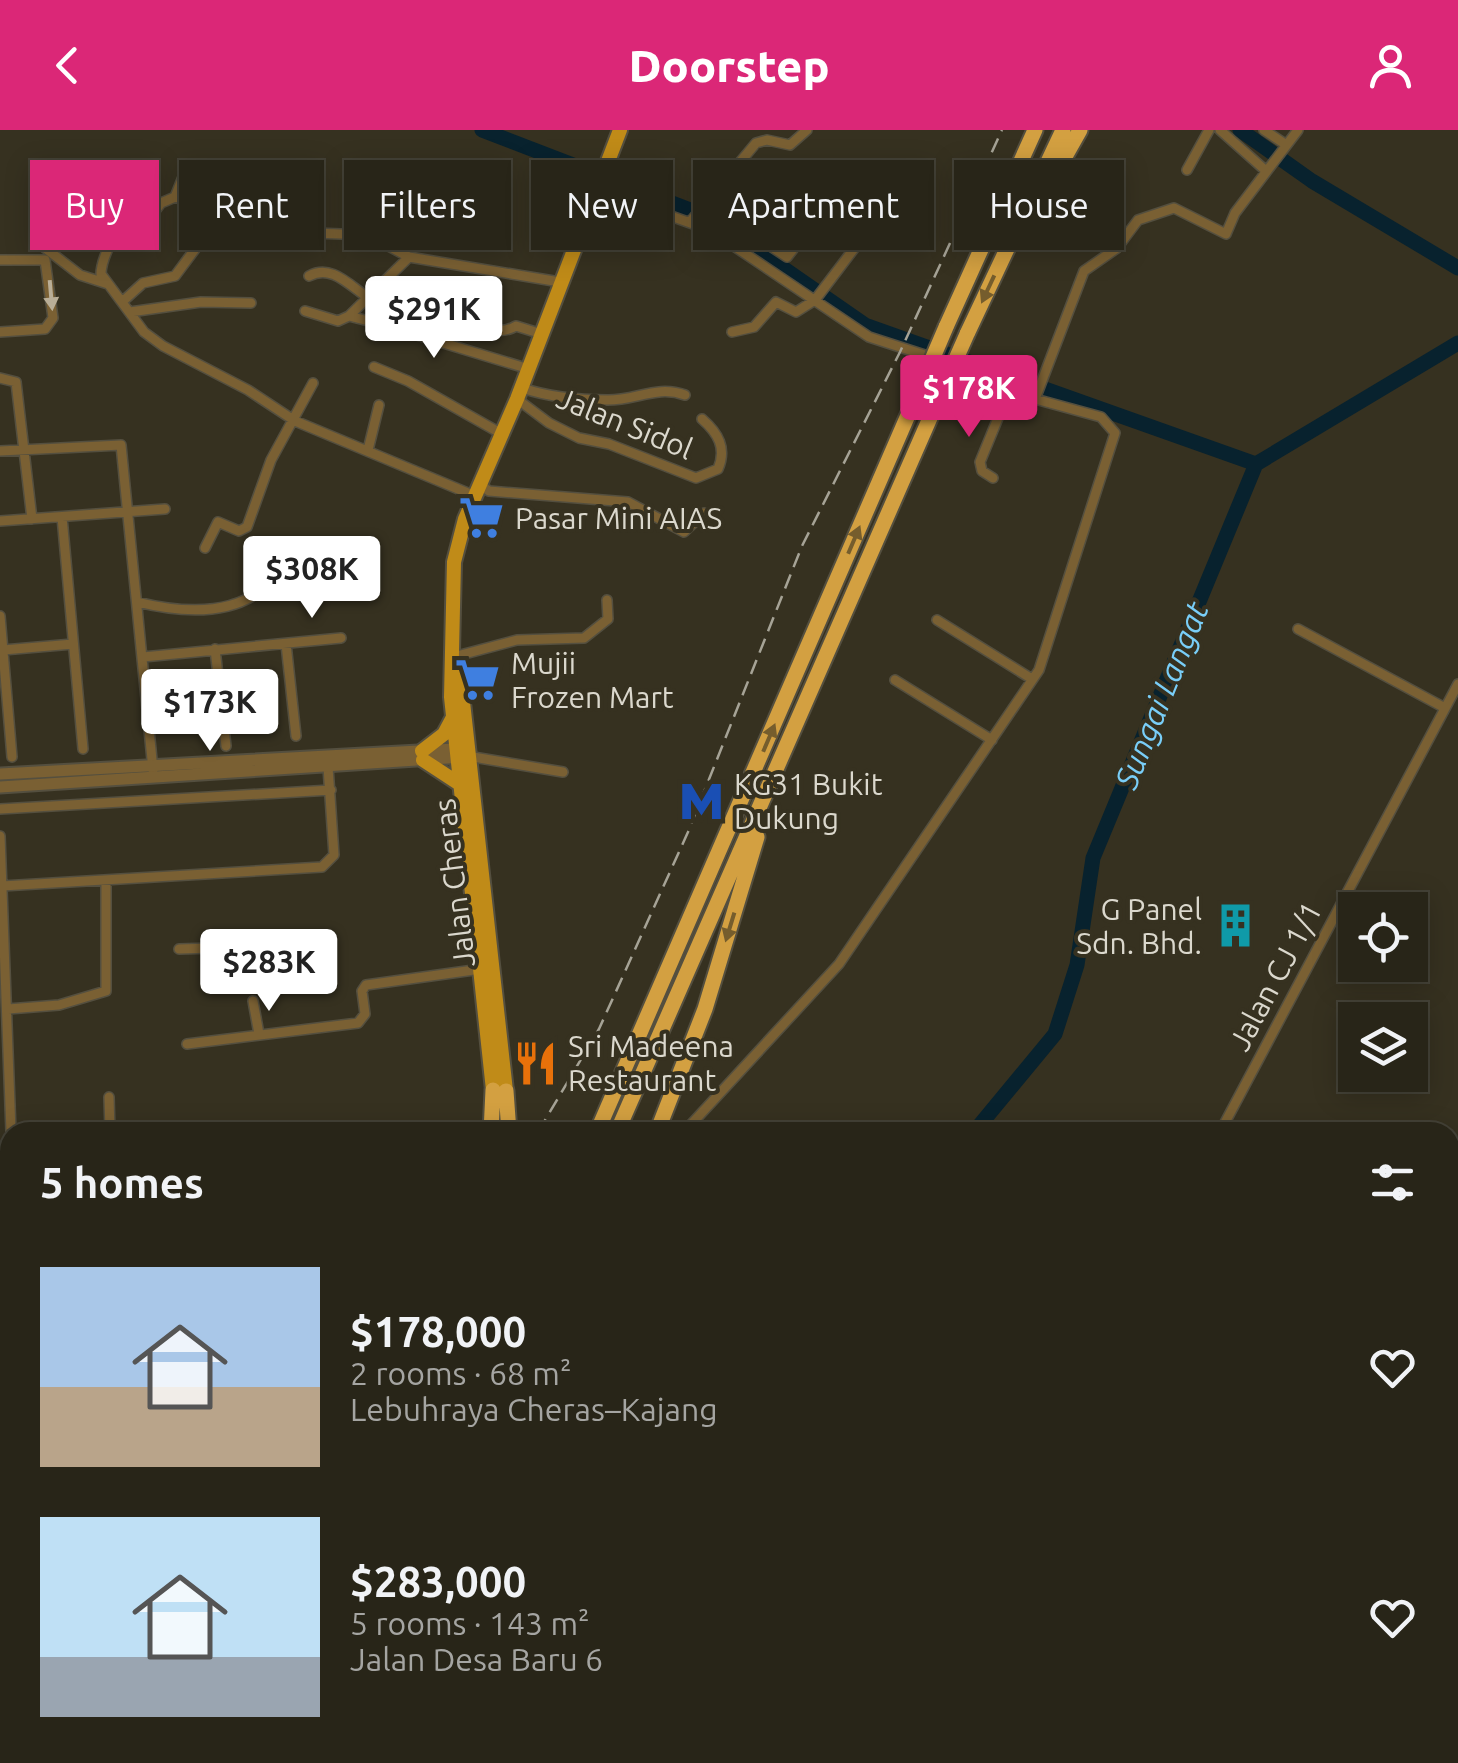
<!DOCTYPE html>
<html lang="en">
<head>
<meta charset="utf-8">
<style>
	body { margin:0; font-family:Ubuntu,sans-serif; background:#302d21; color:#f1f3f6; height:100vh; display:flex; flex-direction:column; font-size:38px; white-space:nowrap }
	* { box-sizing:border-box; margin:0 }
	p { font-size:32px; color:#a5a5a2 }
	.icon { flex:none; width:55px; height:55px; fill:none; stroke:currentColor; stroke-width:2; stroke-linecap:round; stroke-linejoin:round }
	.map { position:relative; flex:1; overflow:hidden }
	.drawer { position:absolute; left:0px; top:992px; width:1460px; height:642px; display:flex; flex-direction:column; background:#282518; border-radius:30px 30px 0 0; box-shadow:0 5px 25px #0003,0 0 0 2px #444237 }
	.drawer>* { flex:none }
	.banner { position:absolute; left:30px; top:30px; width:1400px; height:90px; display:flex; gap:20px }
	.buttons { position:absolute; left:1338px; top:762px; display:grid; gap:20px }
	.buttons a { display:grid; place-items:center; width:90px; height:90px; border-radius:0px; background:#282518; box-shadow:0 5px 25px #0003,0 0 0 2px #444237; font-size:50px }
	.price { position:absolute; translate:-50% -85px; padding:0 22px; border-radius:10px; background:#fff; color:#222; font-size:32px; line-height:65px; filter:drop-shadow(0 2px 5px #0008) }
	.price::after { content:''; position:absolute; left:50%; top:60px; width:30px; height:22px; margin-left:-15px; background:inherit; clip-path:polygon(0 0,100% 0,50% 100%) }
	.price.on { background:#db2777; color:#fff }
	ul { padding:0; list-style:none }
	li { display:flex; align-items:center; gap:30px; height:250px; padding:0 40px }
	li span { display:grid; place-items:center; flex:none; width:280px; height:200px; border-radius:0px; color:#555 }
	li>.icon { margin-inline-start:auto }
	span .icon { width:120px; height:120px; fill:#fffc; stroke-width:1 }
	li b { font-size:42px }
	h2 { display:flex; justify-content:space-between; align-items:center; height:120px; padding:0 40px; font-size:42px }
	.pill { padding:0 35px; border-radius:0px; background:#282518; box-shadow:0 5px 25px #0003,0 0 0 2px #444237; font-size:35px; line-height:90px }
	.pill.on { background:#db2777; color:#fff }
	header { display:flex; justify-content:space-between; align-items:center; height:130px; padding:0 40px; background:#db2777; color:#fff; font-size:45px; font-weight:800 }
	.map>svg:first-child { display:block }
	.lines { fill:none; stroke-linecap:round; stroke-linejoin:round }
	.river { stroke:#08222e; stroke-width:15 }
	.minor-casing { stroke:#544f3f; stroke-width:12 }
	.tertiary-casing { stroke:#544f3f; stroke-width:15 }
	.primary-casing { stroke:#544f3f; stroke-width:18 }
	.motorway-casing { stroke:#544f3f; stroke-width:19 }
	.minor { stroke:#7a6033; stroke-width:9 }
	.tertiary { stroke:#7a6033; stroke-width:11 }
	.primary { stroke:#c08b18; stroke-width:14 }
	.motorway { stroke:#d3a041; stroke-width:15 }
	.rail { stroke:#a6a396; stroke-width:2.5; stroke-dasharray:15 8; stroke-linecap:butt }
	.motorway-bridge-casing { stroke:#544f3f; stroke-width:19; stroke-linecap:butt }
	.motorway-bridge { stroke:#d3a041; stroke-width:15 }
	.oneway { fill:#755d2d }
	.oneway2 { fill:#b9ae97 }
	.labels { text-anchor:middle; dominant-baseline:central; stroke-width:8; stroke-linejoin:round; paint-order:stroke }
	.street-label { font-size:30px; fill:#dbd8cd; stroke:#363120 }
	.poi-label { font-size:30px; fill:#dbd8cd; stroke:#363120; text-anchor:start }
	.water-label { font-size:32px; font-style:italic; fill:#79cef8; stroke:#363120 }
</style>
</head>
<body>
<header><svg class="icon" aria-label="back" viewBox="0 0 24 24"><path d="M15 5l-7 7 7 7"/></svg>Doorstep<svg class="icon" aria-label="person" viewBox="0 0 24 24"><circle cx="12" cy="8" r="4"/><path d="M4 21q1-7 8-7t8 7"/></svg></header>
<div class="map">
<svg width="1458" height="1633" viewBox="0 0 1458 1633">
	<rect width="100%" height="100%" fill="#363120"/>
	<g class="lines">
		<path class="river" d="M482 0 711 88 865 195 1256 334
			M1240 0 1312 51 1458 138
			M974 1002 1055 904 1077 835 1093 728 1256 334 1458 213
			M106 1633 124 1625"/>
		<defs>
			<path id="minor" d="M1220 0 1265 40
				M1264 0 1285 14
				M1187 40 1209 0
				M78 48 83 64 112 94C115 114 101 125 101 144L144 202 163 216 248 260 295 291 475 366
				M710 66 741 96H751L789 64
				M175 67 235 80
				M593 69H623L710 100 869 207 1008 252 1035 269 1101 287 1115 303 1039 540 839 834 684 1002
				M875 91 892 78 907 86
				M690 92 756 13 767 10 790 15 807 0
				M743 98 787 127 802 108
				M40 114 80 145 108 154
				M112 114 131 113 161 73 175 67 183 47
				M403 122 413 90V67
				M0 130H45L53 188 45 199 0 202
				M309 146C331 134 348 154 367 167
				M122 172 143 153 175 146 207 103 225 97 244 74 258 71 277 75 294 93 314 103 368 105 409 127 560 152
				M305 181 338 191 349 186 384 195 529 239
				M130 182 201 172 251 173
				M455 184C474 194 496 208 516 196L542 204
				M349 186 409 127
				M732 202 754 197 776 172 796 182 815 170 875 91 847 61
				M374 237 408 251 502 304
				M0 248 16 252 32 389
				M522 258C549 267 580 270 608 270 637 270 657 255 685 265
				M517 269 549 293 579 308 609 314 696 348 718 339C727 318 718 303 702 289
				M1035 269 1084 141 1117 118 1138 90 1174 78 1226 104 1235 83 1298 0
				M368 320 379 275
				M0 321 121 315 153 640
				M993 348 982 341 980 332 1012 254
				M479 354 489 361 628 372 684 402 704 383
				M62 387 83 619
				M0 391 165 379
				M205 418 218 392 239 401 247 397 271 330 313 253
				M137 472C178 482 232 487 266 456 271 451 273 442 278 436L365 448
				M0 486 12 627
				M937 490 1032 549
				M1298 499 1445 578
				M286 514 296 606
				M215 519 226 616
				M3 520 73 514
				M143 527 341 508
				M453 527 517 510 584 508 608 489 607 470
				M895 550 992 610
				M467 626 563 642
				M0 679 331 660
				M0 706 11 1002
				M2 756 322 737 334 725 328 637
				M179 819 277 816
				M253 871 259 904
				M8 879 59 875 106 861V751
				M187 914 358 893 365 884 362 861 366 855 481 839
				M109 967 110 1002
				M160 1002 185 998
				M1220 1002 1458 554
				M0 1030 10 1029
				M1450 1172 1458 1176
				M1450 1422 1458 1412
				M0 1453 10 1450
				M1450 1487 1458 1490
				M1450 1569 1458 1572
				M395 1625 396 1633
				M668 1625 677 1633
				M767 1625 775 1633
				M1163 1625 1183 1633
				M1370 1631 1386 1633
				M317 1633 336 1625
				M655 1633 662 1625
				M781 1633 789 1625
				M898 1633 905 1625
				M1113 1633 1116 1625"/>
			<path id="tertiary" d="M0 644 455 619 464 624
				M0 657 463 627
				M1450 1285 1458 1268
				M1450 1349 1458 1330
				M1450 1359 1458 1362
				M1450 1375 1458 1378
				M1313 1633 1315 1625
				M1333 1633 1336 1625"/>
			<path id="primary" d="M454 540 461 554 506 961
				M422 621 444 604 452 589
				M423 630 458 653
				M493 960 451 567 454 432 465 389 517 269 620 0"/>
			<path id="motorway" d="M1041 69 1080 0
				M946 197 1035 0
				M967 204 1063 0
				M506 961 509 1002
				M491 1002 493 960
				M597 1002 925 246
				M617 1002 944 256
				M657 1002 705 879 757 707
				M0 1496 10 1492
				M0 1523 10 1519"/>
		</defs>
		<use href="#minor" class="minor-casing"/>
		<use href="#tertiary" class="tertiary-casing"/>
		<use href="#primary" class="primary-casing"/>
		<use href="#motorway" class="motorway-casing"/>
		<use href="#minor" class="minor"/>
		<use href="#tertiary" class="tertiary"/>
		<use href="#primary" class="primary"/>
		<use href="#motorway" class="motorway"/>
		<path class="rail" d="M538 1002 599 899 688 702 802 416 900 222 1002 0
			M0 1590 10 1588"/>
		<defs>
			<path id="motorway-bridge" d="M925 246 946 197
				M944 256 967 204"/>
		</defs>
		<use href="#motorway-bridge" class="motorway-bridge-casing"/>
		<use href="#motorway-bridge" class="motorway-bridge"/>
	</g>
	<defs><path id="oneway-solid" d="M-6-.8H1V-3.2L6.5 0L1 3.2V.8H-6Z" transform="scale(2.5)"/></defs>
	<g class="oneway">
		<use href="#oneway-solid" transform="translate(988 159) rotate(115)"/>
		<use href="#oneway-solid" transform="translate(854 410) rotate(-67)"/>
		<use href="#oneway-solid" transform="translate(769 608) rotate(-67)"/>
		<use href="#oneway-solid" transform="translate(730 797) rotate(107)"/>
	</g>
	<use class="oneway2" href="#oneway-solid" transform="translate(51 165) rotate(85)"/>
	<defs>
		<symbol id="supermarket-bare" viewBox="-9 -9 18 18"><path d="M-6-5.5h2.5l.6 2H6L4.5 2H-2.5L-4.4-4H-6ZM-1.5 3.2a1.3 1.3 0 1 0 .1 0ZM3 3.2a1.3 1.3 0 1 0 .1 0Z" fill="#3f7fe0" stroke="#363120" stroke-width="2.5" paint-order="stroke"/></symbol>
		<symbol id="metro-bare" viewBox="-9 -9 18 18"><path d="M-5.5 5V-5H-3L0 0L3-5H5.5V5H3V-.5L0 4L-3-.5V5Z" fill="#1a4fb4" stroke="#363120" stroke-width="2.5" paint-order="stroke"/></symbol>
		<symbol id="building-bare" viewBox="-9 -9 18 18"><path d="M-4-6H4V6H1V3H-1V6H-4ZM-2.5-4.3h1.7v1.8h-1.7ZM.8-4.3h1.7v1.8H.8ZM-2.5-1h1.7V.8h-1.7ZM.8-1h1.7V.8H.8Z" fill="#0f9aa8" stroke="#363120" stroke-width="2.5" paint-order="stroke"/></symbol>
		<symbol id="restaurant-bare" viewBox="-9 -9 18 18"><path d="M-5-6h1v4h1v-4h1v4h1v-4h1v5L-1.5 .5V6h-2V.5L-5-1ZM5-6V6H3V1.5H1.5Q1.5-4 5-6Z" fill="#e8710a" stroke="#363120" stroke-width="2.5" paint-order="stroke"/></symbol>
	</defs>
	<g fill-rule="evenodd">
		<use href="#supermarket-bare" x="450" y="356" width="63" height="63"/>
		<use href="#supermarket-bare" x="446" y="518" width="63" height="63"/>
		<use href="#metro-bare" x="670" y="640" width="63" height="63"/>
		<use href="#building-bare" x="1204" y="764" width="63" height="63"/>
		<use href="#restaurant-bare" x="504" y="902" width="63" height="63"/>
	</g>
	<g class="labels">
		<g class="street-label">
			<text transform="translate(625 293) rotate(22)">Jalan Sidol</text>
			<text transform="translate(454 753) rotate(-97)">Jalan Cheras</text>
			<text transform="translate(1275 846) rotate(-62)">Jalan CJ 1/1</text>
		</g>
		<g class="poi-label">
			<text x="515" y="388">Pasar Mini AIAS</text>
			<text x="511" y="533">Mujii<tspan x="511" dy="34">Frozen Mart</tspan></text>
			<text x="734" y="654">KG31 Bukit<tspan x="734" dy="34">Dukung</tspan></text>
			<text x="1202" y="779" text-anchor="end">G Panel<tspan x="1202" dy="34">Sdn. Bhd.</tspan></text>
			<text x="568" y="916">Sri Madeena<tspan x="568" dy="34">Restaurant</tspan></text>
		</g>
		<g class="water-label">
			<text transform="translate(1161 565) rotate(-68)">Sungai Langat</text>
		</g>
	</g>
</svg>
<div class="buttons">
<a><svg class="icon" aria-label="locate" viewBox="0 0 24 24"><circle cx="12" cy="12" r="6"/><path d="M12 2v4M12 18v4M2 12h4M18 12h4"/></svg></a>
<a><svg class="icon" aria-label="layers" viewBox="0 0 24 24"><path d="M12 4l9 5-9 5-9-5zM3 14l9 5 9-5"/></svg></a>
</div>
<b class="price" style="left:434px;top:231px">$291K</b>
<b class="price on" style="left:969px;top:310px">$178K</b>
<b class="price" style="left:312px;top:491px">$308K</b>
<b class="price" style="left:210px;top:624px">$173K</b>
<b class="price" style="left:269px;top:884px">$283K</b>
<div class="banner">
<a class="pill on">Buy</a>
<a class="pill">Rent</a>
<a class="pill">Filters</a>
<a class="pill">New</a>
<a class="pill">Apartment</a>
<a class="pill">House</a>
</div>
<section class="drawer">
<h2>5 homes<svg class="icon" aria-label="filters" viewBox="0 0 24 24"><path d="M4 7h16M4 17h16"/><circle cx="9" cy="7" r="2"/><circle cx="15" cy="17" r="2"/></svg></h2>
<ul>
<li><span style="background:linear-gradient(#a9c7e8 60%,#b9a48a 0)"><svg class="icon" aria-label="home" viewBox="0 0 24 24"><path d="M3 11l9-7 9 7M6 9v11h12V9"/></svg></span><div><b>$178,000</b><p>2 rooms · 68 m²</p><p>Lebuhraya Cheras–Kajang</p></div><svg class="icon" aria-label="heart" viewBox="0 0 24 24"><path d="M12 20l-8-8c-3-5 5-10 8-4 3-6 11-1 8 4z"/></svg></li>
<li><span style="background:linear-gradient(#bfe0f5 70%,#9aa5b1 0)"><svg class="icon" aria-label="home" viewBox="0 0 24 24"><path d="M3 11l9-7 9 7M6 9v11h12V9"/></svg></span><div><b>$283,000</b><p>5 rooms · 143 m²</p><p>Jalan Desa Baru 6</p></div><svg class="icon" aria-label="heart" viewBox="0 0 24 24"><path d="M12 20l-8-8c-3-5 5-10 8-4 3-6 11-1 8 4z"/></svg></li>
</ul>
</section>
</div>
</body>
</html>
